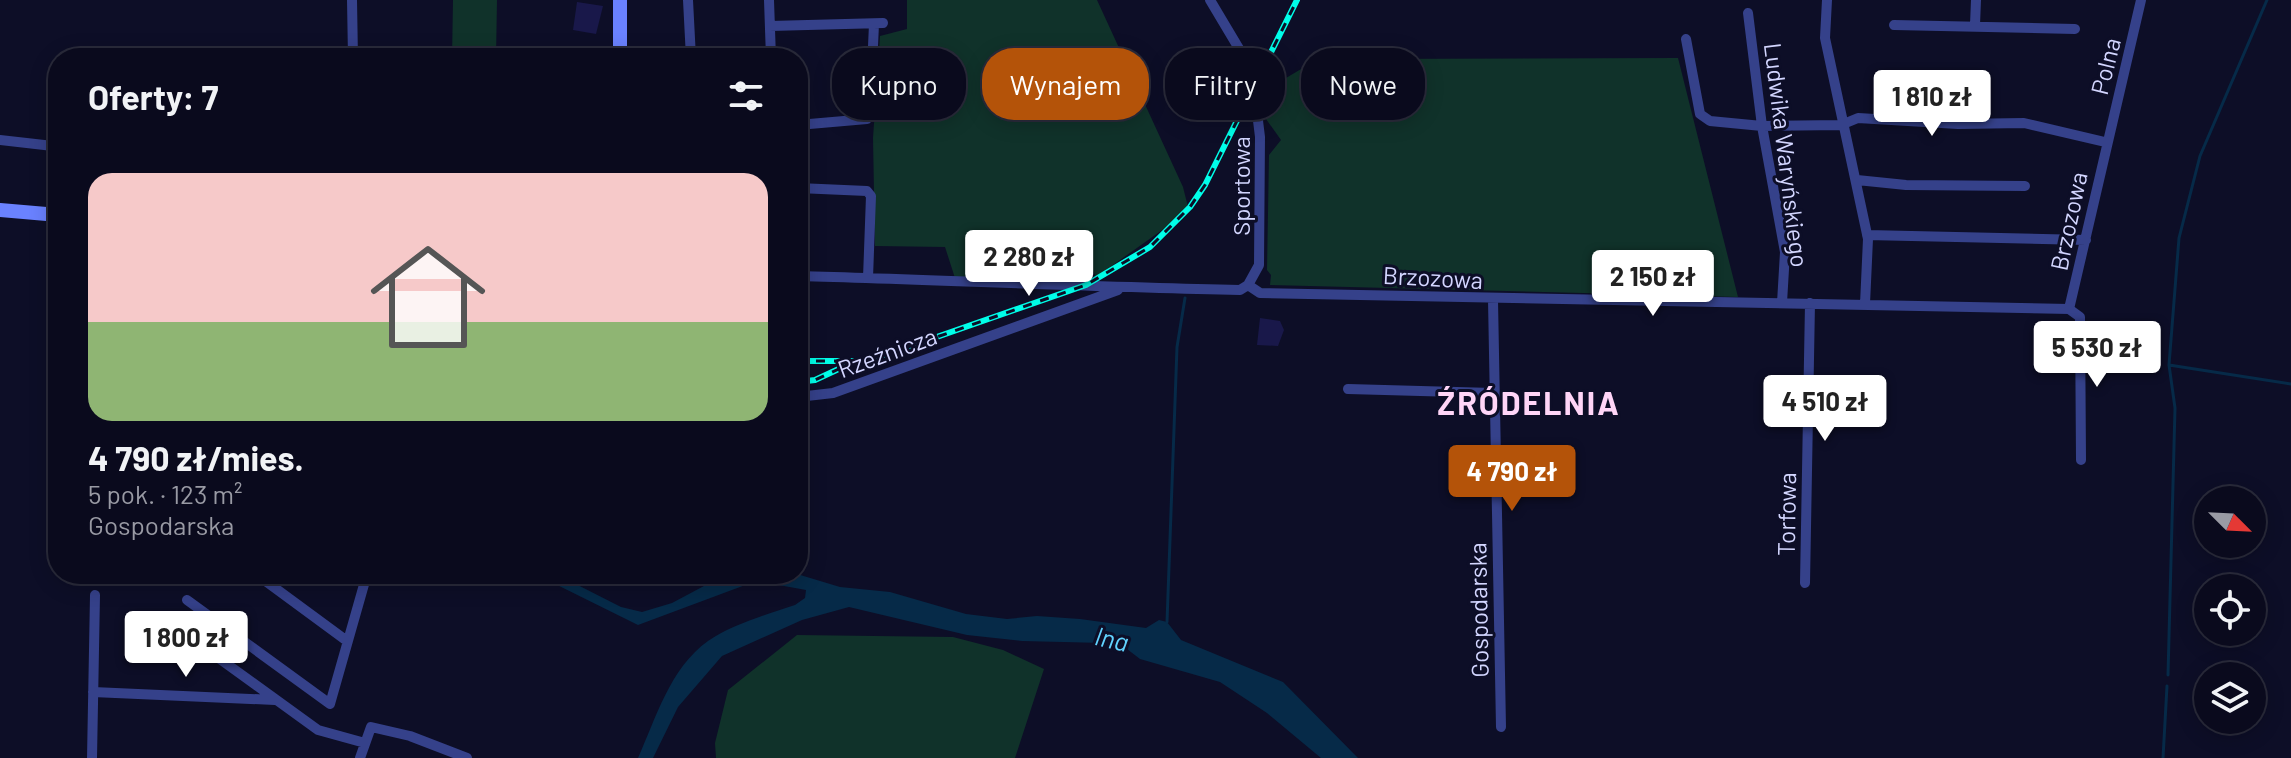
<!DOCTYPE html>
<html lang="pl">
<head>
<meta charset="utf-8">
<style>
	body { margin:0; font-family:Barlow,sans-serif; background:#18182a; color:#f1f3f6; height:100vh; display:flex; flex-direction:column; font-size:30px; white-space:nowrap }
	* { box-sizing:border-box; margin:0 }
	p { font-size:26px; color:#999aa4 }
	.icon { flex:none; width:44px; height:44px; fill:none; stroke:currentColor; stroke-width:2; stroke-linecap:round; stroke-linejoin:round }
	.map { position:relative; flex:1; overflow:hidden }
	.sheet { position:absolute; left:48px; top:48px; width:760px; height:536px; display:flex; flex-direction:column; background:#0a0a1d; border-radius:32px; box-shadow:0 4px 20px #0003,0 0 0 2px #2a2b3b }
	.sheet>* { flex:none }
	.top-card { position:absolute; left:832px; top:48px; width:760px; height:72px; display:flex; gap:16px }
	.needle { width:52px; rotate:114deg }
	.fabs { position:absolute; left:2194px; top:486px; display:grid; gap:16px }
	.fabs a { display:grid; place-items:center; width:72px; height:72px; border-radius:50%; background:#0a0a1d; box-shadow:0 4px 20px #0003,0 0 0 2px #2a2b3b; font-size:40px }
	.price { position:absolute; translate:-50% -68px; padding:0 18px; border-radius:8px; background:#fff; color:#222; font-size:26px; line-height:52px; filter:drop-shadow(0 2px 4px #0008) }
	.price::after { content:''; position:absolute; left:50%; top:48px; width:24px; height:18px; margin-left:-12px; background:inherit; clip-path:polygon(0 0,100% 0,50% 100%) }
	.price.on { background:#b45309; color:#fff }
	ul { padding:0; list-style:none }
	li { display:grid; align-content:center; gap:16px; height:424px; padding:0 40px }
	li+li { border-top:2px solid #2a2b3b }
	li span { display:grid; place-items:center; height:248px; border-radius:24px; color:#555 }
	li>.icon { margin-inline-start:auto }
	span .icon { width:144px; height:144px; fill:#fffc; stroke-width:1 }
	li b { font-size:34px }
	h2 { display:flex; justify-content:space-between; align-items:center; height:96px; padding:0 40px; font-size:34px }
	.chip { padding:0 28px; border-radius:32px; background:#0a0a1d; box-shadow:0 4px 20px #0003,0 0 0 2px #2a2b3b; font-size:28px; line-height:72px }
	.chip.on { background:#b45309; color:#fff }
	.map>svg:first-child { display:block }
	.green { fill:#10322a }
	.water { fill:#062a48 }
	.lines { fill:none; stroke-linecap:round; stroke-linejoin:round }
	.stream { stroke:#062a48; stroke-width:3 }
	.building { fill:#19184a }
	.street { stroke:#35418a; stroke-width:10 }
	.secondary { stroke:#6a82ff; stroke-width:14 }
	.rail-casing { stroke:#00fee9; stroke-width:6 }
	.rail { stroke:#0d0e27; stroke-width:3; stroke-dasharray:9; stroke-linecap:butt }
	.labels { text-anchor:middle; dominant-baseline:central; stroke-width:6; stroke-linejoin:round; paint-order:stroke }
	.street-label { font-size:24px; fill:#d3d6ff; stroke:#0d0e27 }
	.water-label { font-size:26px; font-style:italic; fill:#61d3ff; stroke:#0d0e27 }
	.district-label { font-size:32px; font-weight:bold; letter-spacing:2px; fill:#ffd5f7; stroke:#0d0e27 }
</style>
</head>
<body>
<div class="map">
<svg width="2291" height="758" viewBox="0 0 2291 758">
	<rect width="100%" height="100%" fill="#0d0e27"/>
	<path class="green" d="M453 0H497L496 58H452Z
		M907 0H1097L1183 187 1189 211 1096 277 1083 250 1051 251 1047 276 955 278 945 247 875 246 873 138 880 36 907 29Z
		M1323 56 1361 59 1678 58 1738 297 1270 285 1271 275 1267 270 1269 155 1281 140 1266 119 1264 91Z
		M797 635 953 637 1003 650 1044 669 1015 758H716L715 743 728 690Z"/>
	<path class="water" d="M535 574H556L621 607 642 612 672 603 719 578 734 574H797L840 587 890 592 966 614 1007 619 1037 616 1080 619 1146 628 1159 620 1167 622 1181 640 1283 682 1358 758H1321L1267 713 1220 682 1140 659 1127 649 1104 643 1022 641 967 635 849 607 802 620 722 656 678 707 653 758H638C656 718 670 668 708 641 731 625 768 614 795 605L805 598 806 590 756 581 638 625Z"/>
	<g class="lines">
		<path class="stream" d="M2267 0 2200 156 2179 238 2169 365 2291 384
			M1167 622 1177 347 1185 298
			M2168 675 2175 408 2169 365
			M2163 758 2167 686"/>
	</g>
	<path class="building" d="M577 2 603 6 596 34 573 30Z
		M1260 318 1280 321 1284 330 1278 346 1257 345Z"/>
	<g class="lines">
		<path class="street" d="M352 0 353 58
			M688 0 691 58
			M769 0 771 58
			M1210 0 1244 57 1254 88 1260 137 1259 265 1248 285
			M1827 0 1825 38 1868 239 1865 304
			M1748 13 1762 126 1785 252 1782 303
			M1894 25 2075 29
			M1975 25 1976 0
			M770 26 883 23
			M1686 39 1700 114 1710 121 1762 126 1841 125 1858 118 1958 124 2024 123 2105 142
			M798 125 867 119 870 113 874 24
			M0 140 53 146
			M1857 180 1906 185 2025 186
			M798 188 867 191 871 196 868 278
			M54 215 55 113
			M1867 235 2086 240
			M798 276C946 280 1093 287 1240 290L1248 285
			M1248 285 1260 293 2069 309 2080 317 2081 460
			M1493 300 1501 727
			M2069 309 2141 0
			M1348 389 1493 393
			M798 397 833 393 1118 290
			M256 574 347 641
			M1805 583 1810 303
			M187 600 330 704 367 574
			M166 620 318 730 365 743
			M93 692 275 700
			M92 758 95 595
			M360 758 371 727 410 736 467 758"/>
		<path class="secondary" d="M620 58V0
			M0 210 58 215"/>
		<defs>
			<path id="rail" d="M798 361H860L888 354 1086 285 1150 247 1190 207 1205 185 1297 0
				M798 382 815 380 843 367"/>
		</defs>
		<use href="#rail" class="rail-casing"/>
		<use href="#rail" class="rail"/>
	</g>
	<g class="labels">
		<g class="street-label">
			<text transform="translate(2105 66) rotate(-76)">Polna</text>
			<text transform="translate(1787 155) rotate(83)">Ludwika Waryńskiego</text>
			<text transform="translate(1240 186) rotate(-90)">Sportowa</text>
			<text transform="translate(2068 221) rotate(-78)">Brzozowa</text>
			<text transform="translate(1433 277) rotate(3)">Brzozowa</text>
			<text transform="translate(887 352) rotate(-20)">Rzeźnicza</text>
			<text transform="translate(1786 514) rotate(-89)">Torfowa</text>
			<text transform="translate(1478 610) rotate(-91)">Gospodarska</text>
		</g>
		<g class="water-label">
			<text transform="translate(1112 638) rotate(13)">Ina</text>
		</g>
		<g class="district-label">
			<text x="1529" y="402">ŹRÓDELNIA</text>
		</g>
	</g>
</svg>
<div class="fabs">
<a><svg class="needle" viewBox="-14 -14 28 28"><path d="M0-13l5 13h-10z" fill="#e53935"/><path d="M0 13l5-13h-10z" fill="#999aa4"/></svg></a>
<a><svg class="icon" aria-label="locate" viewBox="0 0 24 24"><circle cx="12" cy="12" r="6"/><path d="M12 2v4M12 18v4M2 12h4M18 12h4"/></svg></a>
<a><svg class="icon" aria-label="layers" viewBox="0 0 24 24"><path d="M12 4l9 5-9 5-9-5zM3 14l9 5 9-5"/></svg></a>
</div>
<b class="price" style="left:1932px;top:138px">1 810 zł</b>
<b class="price" style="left:1029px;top:298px">2 280 zł</b>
<b class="price" style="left:1653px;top:318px">2 150 zł</b>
<b class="price" style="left:2097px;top:389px">5 530 zł</b>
<b class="price" style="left:1825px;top:443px">4 510 zł</b>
<b class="price on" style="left:1512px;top:513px">4 790 zł</b>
<b class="price" style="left:186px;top:679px">1 800 zł</b>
<div class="top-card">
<a class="chip">Kupno</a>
<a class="chip on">Wynajem</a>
<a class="chip">Filtry</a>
<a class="chip">Nowe</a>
</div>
<section class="sheet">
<h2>Oferty: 7<svg class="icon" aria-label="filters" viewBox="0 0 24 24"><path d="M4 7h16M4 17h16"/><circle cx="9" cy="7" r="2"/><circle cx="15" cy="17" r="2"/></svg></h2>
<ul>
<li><span style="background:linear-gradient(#f6c9c9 60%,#8fb573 0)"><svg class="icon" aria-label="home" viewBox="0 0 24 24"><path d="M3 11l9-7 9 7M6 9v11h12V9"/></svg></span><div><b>4 790 zł/mies.</b><p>5 pok. · 123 m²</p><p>Gospodarska</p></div></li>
</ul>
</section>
</div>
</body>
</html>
